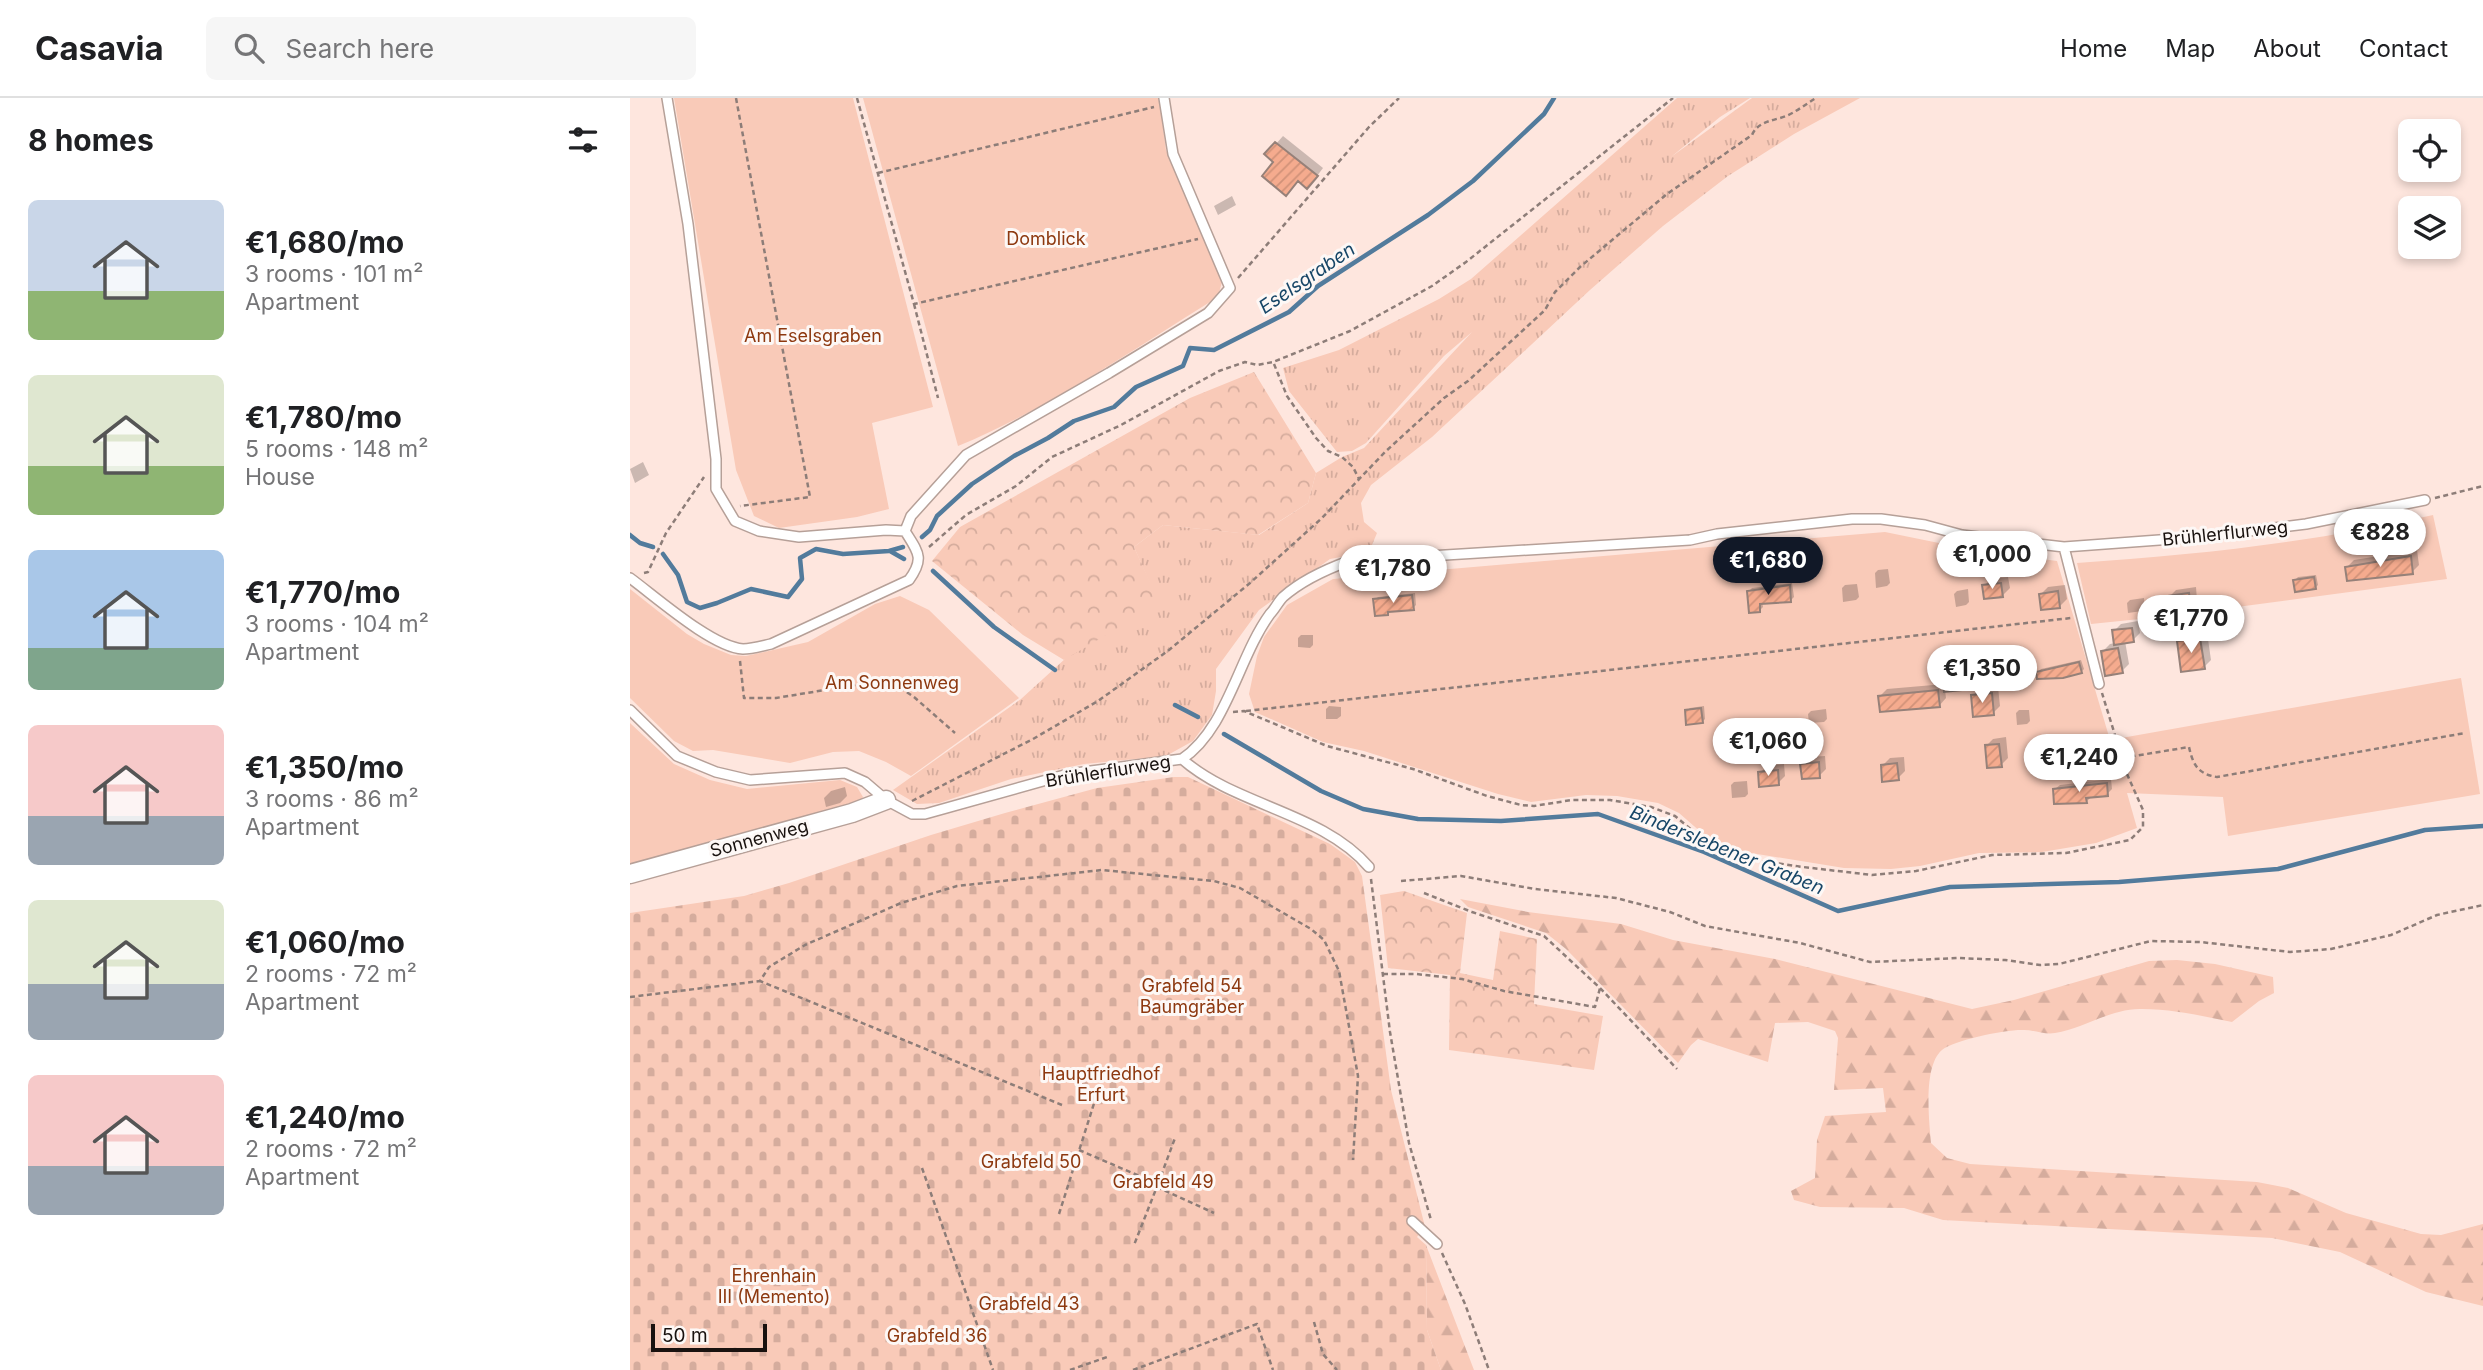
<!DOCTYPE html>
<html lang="en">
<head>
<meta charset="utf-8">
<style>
	body { margin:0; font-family:Inter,sans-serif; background:#f6f6f6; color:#202124; height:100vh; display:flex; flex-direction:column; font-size:26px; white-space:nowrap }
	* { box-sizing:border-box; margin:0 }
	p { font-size:23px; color:#757577 }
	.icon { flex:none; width:38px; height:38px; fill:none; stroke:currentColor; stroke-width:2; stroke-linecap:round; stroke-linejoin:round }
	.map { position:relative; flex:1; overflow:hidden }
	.sheet { display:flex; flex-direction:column; background:#fff; width:630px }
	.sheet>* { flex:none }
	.buttons { position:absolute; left:1768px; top:21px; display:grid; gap:14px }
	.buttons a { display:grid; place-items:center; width:63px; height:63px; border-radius:10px; background:#fff; box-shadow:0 4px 10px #0003; font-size:35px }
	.scale { position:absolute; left:21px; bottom:18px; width:116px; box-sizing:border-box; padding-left:7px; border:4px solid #19120f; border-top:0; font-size:19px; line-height:24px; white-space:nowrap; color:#19120f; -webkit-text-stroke:5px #fdf8f6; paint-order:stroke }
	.price { position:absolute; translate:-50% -60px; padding:0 16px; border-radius:24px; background:#fff; color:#222; font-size:23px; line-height:46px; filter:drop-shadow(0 2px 4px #0008) }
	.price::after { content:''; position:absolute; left:50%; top:42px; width:21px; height:16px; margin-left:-10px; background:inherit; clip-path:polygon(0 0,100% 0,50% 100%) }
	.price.selected { background:#111827; color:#fff }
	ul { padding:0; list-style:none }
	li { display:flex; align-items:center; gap:21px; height:175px; padding:0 28px }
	li span { display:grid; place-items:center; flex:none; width:196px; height:140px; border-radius:10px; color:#555 }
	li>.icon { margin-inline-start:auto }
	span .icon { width:84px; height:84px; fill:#fffc; stroke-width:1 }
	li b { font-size:30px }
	h2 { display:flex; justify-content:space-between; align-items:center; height:84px; padding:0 28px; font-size:30px }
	header { display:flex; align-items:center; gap:42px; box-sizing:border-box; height:98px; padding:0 35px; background:#fff; border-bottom:2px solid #e0e0e0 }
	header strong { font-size:33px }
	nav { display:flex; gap:38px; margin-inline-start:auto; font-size:24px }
	.search { width:490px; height:63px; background:#f6f6f6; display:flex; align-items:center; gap:18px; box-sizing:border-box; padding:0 24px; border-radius:10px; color:#757577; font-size:26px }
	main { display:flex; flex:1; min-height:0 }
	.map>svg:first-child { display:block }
	.grass { fill:url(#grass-tufts) }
	.forest { fill:url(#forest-firs) }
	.cemetery { fill:url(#cemetery-stones) }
	.park { fill:url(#park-crowns) }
	.garden { fill:#f9cab8 }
	.shadow { fill:#0003 }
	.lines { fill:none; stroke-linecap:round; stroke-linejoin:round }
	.stream { stroke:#527b9c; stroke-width:4.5 }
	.building { fill:url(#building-hatch); stroke:#968179; stroke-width:2 }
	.lane-casing { stroke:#b6a098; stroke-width:12 }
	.street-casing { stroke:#b6a098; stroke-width:21 }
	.path { stroke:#8d7d78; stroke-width:2.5; stroke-dasharray:5 3.5; stroke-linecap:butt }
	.lane { stroke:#fff; stroke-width:9 }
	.street { stroke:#fff; stroke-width:18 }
	.labels { text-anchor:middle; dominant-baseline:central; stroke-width:6; stroke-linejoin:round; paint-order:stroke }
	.park-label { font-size:18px; fill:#8d380f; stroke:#fdf8f6 }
	.street-label { font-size:18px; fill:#19120f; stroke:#fdf8f6 }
	.water-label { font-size:19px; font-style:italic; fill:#174667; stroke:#fdf8f6 }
</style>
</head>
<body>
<header>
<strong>Casavia</strong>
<div class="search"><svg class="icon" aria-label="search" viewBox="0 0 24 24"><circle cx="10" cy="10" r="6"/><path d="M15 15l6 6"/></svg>Search here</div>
<nav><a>Home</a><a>Map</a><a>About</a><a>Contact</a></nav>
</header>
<main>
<section class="sheet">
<h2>8 homes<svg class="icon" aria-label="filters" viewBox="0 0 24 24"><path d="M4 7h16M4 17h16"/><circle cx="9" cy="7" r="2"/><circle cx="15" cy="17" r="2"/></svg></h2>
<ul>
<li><span style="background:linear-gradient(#c9d6e8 65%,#8fb573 0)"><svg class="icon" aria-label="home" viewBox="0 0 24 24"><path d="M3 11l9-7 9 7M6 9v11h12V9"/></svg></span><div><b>€1,680/mo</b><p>3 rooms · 101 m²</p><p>Apartment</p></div></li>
<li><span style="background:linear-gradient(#dfe7d0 65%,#8fb573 0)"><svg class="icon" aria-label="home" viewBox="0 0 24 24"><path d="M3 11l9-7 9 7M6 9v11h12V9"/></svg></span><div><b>€1,780/mo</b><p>5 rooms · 148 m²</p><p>House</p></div></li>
<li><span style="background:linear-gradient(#a9c7e8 70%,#7fa58c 0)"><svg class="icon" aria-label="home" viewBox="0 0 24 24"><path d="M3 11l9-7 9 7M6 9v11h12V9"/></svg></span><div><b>€1,770/mo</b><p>3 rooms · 104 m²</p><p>Apartment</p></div></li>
<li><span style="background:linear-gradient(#f6c9c9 65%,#9aa5b1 0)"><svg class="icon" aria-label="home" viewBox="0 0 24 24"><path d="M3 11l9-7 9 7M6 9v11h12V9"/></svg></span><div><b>€1,350/mo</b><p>3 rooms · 86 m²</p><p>Apartment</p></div></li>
<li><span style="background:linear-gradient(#dfe7d0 60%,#9aa5b1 0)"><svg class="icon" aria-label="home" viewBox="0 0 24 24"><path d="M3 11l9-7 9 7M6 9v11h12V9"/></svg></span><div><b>€1,060/mo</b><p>2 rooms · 72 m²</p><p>Apartment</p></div></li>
<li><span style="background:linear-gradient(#f6c9c9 65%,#9aa5b1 0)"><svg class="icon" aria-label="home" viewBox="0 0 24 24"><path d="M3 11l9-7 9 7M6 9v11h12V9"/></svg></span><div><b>€1,240/mo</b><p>2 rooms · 72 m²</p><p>Apartment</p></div></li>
</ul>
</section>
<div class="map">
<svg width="1853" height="1272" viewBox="0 0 1853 1272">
	<defs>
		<pattern id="grass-tufts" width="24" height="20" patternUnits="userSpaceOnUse" patternTransform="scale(1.75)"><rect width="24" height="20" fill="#f9cab8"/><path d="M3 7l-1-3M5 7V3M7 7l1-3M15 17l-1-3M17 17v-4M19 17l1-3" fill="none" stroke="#d5ac9d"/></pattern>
		<pattern id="forest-firs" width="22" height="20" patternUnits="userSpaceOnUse" patternTransform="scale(1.75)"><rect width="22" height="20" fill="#f9cab8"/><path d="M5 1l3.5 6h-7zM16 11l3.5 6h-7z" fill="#d5ac9d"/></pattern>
		<pattern id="cemetery-stones" width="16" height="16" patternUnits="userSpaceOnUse" patternTransform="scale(1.75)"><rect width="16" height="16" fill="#f9cab8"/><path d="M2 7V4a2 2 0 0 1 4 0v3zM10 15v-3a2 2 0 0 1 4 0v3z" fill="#d5ac9d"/></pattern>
		<pattern id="park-crowns" width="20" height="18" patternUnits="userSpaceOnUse" patternTransform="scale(1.75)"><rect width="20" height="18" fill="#f9cab8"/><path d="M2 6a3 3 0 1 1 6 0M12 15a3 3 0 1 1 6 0" fill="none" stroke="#d5ac9d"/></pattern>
		<pattern id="building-hatch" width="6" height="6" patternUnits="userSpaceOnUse" patternTransform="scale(1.75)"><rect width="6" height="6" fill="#f5ab8e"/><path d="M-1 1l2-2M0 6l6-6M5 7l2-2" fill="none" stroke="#d19279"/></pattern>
	</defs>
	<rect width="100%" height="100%" fill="#fee6de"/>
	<path class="grass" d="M1047 0H1120L1090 19 1041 59 1122 0H1230L1164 36 1098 78 1033 128 960 192 802 339 741 387 731 405 734 424 747 435 739 454 700 461 629 512 586 571V593L582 617 563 643 536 658 454 666 381 681 309 705 287 706 263 692 391 601 436 560 525 497 504 449 533 427 629 437 678 405 686 375 712 359 734 350 842 234 814 258 736 345 722 353 707 354 659 293 653 270 709 252 809 201 841 181Z"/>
	<path class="forest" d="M830 801 898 814 991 826 1043 842 1145 861 1342 911 1384 902 1519 863 1547 862 1585 866 1643 879 1644 895 1629 903 1602 924C1572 918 1542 911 1512 911 1482 910 1455 930 1425 935 1415 937 1404 932 1394 932 1378 931 1323 942 1312 952 1293 968 1299 1022 1301 1045L1317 1060 1340 1066 1627 1084 1658 1090 1716 1115 1791 1136 1811 1137 1853 1126V1208L1796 1194 1710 1154 1642 1140 1313 1122 1274 1110 1190 1109 1164 1102 1161 1093 1185 1080 1187 1042 1195 1018 1256 1014 1253 990 1204 992 1208 940 1205 933 1178 924 1145 925 1138 964 1068 941 1061 947 1048 965 936 851 916 835 838 809Z
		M796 1147 844 1272H811L797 1232Z"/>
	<path class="cemetery" d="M544 679H558L700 746 725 764 732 778 761 992 795 1129 787 1139 796 1147 797 1232 811 1272H0V815L114 798 159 785 301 737 375 715 467 690Z"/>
	<path class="park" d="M624 274 686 375 678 405 628 437 533 427 504 449 526 497 498 524 434 562 393 537 302 463 330 429 560 300Z
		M774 793 837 815 830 875 863 882 870 833 907 841 904 906 973 918 964 972 819 952 820 877 758 870 750 797Z"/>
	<path class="garden" d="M44 0H223L303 309 242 325 259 411 227 419 149 430 124 418 106 372Z
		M233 0H529L536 52 592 184 589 195 580 204C501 253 414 313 328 348Z
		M1803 417 1817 481 1539 518 1461 526 1447 465C1567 457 1686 444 1803 417Z
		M1255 434 1348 453 1427 463 1480 642 1831 580 1850 696 1598 738 1593 699 1497 695 1507 730 1466 745 1412 754 1349 755 1290 768 1261 771 1214 770 1121 755 1102 750 1080 742 1049 715 1028 705 987 698 956 697 901 704 868 696 734 653 693 644 625 614 619 596 627 558 634 539 657 507 703 481Z
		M0 491 57 536 74 546 101 557 116 558 178 544 245 506 270 498 299 512 389 600 281 678 256 664 229 653 203 654 160 665 83 652 63 653 44 643 0 600Z
		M0 625 44 666 80 682 117 691 210 682 227 689 233 699 227 708 193 718 0 766Z"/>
	<path class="shadow" d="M653 38 693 70 684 82H669L637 56Z
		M602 98 606 107 588 117 584 108Z
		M13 364 19 377 5 385 0 371Z
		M1787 452 1789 467 1782 474 1717 469 1724 462Z
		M1258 471 1260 485 1257 488 1246 490 1245 475 1248 472Z
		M1686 477 1688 487 1685 490 1665 482 1668 479Z
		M1378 479 1380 490 1373 497 1354 488 1361 481Z
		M1162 485 1164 499 1161 502 1132 504 1133 509 1130 512 1119 493 1122 490Z
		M1227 486 1229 499 1226 502 1213 504 1212 490 1215 487Z
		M1435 487 1437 501 1430 508 1411 496 1418 489Z
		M1566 489 1567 502 1560 509 1539 499 1546 492Z
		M1338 491 1339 504 1336 507 1326 509 1324 496 1327 493Z
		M785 495 786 507 783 510 761 512 758 515 745 502 748 499Z
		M1514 500 1515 510 1512 513 1498 515 1497 505 1500 502Z
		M1508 523 1510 535 1503 542 1495 543 1499 566 1492 573 1473 553 1480 546 1485 545 1484 533 1491 526Z
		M1577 534 1581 562 1574 569 1549 544 1556 537Z
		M671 537H683V547L680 550 668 549V540Z
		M1451 562 1454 571 1451 574H1408L1411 571Z
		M1332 575 1334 587 1331 590 1315 592 1316 600 1309 608 1250 598 1257 591 1315 586V579L1318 576Z
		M1368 589 1370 608 1363 615 1343 598 1350 591Z
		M699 608 711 609V618L707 621H696V611Z
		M1074 608 1075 621 1072 624 1057 613 1060 610Z
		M1196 611 1197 621 1194 624 1179 625 1178 616 1181 613Z
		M1389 612H1399L1400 623 1397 626 1387 627 1386 615Z
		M1376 639 1378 660 1371 667 1356 648 1363 641Z
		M1195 658 1196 671 1189 678 1172 666 1179 659Z
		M1274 659 1275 673 1268 680 1253 667 1260 660Z
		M1154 666 1155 678 1148 685 1130 675 1137 668Z
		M1481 681 1482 691 1477 696 1461 699 1456 704 1425 691 1430 687Z
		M1117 683 1118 696 1115 699 1102 700 1101 687 1104 684Z
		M215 689 217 698 210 705 196 709 194 700 201 693Z"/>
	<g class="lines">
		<path class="stream" d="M0 437 10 445 23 449
			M292 439 300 432 307 418 342 386 384 358 418 340 444 323 484 309 506 289 553 268 560 250 584 252 659 214 688 188 798 117 843 83 914 16 924 0
			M260 453 274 461
			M33 456 48 477 57 504 70 510 87 505 121 491 158 499 172 481 170 460 186 451 213 456 259 453 273 449
			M303 473 364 529 425 572
			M545 607 568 619
			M594 636 691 693 733 711 788 721 871 723 968 716 1074 754 1208 813 1320 789 1489 784 1648 771 1795 732 1853 728"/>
	</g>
	<path class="building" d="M645 44 688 78 677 91 668 83 656 98 632 78 643 64 634 56Z
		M1781 458 1783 476 1717 483 1715 469Z
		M1684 479 1686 491 1665 494 1663 482Z
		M1371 485 1373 499 1354 501 1352 487Z
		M1160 487 1161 504 1130 506V514L1119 515 1117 493Z
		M1428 493 1430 510 1411 512 1409 496Z
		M1559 495 1561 510 1539 513 1537 498Z
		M782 497 784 512 758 514V517L745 518 743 501Z
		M1502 530 1504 544 1484 547 1482 532Z
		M1570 540 1575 571 1551 574 1547 543Z
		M1488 550 1493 575 1475 578 1471 553Z
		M1449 564 1452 575 1433 580 1407 581 1406 574Z
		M1330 577 1331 592 1314 594 1313 579Z
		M1308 592 1310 609 1250 614 1248 598Z
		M1362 595 1364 617 1343 619 1341 597Z
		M1071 610 1073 625 1056 627 1055 612Z
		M1369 646 1372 669 1357 670 1355 647Z
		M1189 664 1190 680 1172 681 1170 666Z
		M1267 665 1269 682 1252 684 1251 667Z
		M1148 672 1149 687 1129 689 1128 674Z
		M1477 685 1478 698 1456 700 1457 705 1424 706 1423 691Z"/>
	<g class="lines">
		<defs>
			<path id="lane" d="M37 0 58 126 86 361V391L105 423 129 433 169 439 256 432 275 433
				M275 433 281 418 336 357 479 275 578 215 600 190 543 56 534 0
				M1434 449 1469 586
				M0 480C26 499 82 549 113 551 122 551 132 548 141 546L279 482C295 460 288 454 275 433
				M0 612 47 658 86 674 120 682 215 675 235 684 256 702 282 716H295L438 676 552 661C597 631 608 560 640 516 645 511 648 504 653 499 671 483 697 471 719 463L1060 442 1087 436 1222 421H1251L1295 427 1332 437 1434 449 1570 439 1676 426 1795 402
				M552 661C605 708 692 714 739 769
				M782 1123 807 1146"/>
			<path id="street" d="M0 776 222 715 256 702"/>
		</defs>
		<use href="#lane" class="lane-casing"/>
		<use href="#street" class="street-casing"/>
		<path class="path" d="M106 0 180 399 110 408
			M227 0 284 206 568 141
			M248 75 524 9
			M608 180 739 29 769 0
			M284 206 308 300
			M644 266 657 298 686 340 698 353 712 359 723 369 729 381
			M1805 400 1853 388
			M299 449 336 417 386 388 422 359 491 327 589 273 615 264 627 267 643 264 720 233 802 188 836 164 1043 0
			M14 475 18 474 36 435 74 379
			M110 563 114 600H146L250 583 269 589 284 599 325 635
			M616 613 1441 520
			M603 614 614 613 697 648 783 671 857 698 891 707 904 708 942 702H980L1021 709 1045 718 1081 748 1123 762 1173 769 1242 777 1286 773 1362 757 1436 755 1500 742 1513 729V712L1497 676 1472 595
			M1492 660 1559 649C1563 667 1568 676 1587 679L1835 635
			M282 703 403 641 468 603 539 552 620 485 692 420 755 354 814 300 838 283 915 212 925 194 950 169 1037 96 1122 37C1128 23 1143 23 1156 18 1166 14 1176 6 1186 0
			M741 781 760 934 779 1045 801 1122
			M771 783 831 778 905 791 986 800 1040 814 1075 828 1170 845 1240 864 1329 860 1375 862 1410 867 1429 866 1521 843 1570 844 1660 854 1701 851 1761 837 1807 817 1853 807
			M794 795 842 814 914 838 970 890 1047 971
			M753 876H786L832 881 874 893 965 909 970 890
			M0 899 130 883
			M432 1007 130 883 139 869 175 847 271 805 327 788 472 772 584 783 610 790 681 831 694 842 709 873 728 978 723 1062
			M449 1052 528 1086 504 1147
			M292 1070 363 1272
			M528 1086 545 1040
			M527 1089 584 1115
			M429 1116 467 996
			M812 1155 835 1206 859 1272
			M684 1224 693 1256 707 1272
			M440 1272 480 1258
			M503 1272 627 1226 643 1272"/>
		<use href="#lane" class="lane"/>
		<use href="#street" class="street"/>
	</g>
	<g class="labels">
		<g class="park-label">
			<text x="416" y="140">Domblick</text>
			<text x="183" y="237">Am Eselsgraben</text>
			<text x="262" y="584">Am Sonnenweg</text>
			<text x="562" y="887">Grabfeld 54<tspan x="562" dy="21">Baumgräber</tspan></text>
			<text x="471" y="975">Hauptfriedhof<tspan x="471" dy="21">Erfurt</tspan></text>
			<text x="401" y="1063">Grabfeld 50</text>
			<text x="533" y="1083">Grabfeld 49</text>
			<text x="144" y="1177">Ehrenhain<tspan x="144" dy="21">III (Memento)</tspan></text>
			<text x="399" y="1205">Grabfeld 43</text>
			<text x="307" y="1237">Grabfeld 36</text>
		</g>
		<g class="street-label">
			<text transform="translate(1595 435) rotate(-6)">Brühlerflurweg</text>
			<text transform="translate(478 673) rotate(-9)">Brühlerflurweg</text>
			<text transform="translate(129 740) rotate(-15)">Sonnenweg</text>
		</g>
		<g class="water-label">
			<text transform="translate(677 180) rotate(-34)">Eselsgraben</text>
			<text transform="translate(1097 752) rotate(22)">Binderslebener Graben</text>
		</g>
	</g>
</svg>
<div class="buttons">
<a><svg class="icon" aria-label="locate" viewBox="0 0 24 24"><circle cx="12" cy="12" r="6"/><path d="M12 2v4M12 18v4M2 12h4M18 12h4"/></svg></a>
<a><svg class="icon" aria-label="layers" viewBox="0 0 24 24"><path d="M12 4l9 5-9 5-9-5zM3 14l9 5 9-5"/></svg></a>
</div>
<div class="scale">50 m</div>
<b class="price" style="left:1750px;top:471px">€828</b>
<b class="price" style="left:1362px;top:493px">€1,000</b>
<b class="price selected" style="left:1138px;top:499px">€1,680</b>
<b class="price" style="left:763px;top:507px">€1,780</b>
<b class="price" style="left:1561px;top:557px">€1,770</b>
<b class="price" style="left:1352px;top:607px">€1,350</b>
<b class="price" style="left:1138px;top:680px">€1,060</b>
<b class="price" style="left:1449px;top:696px">€1,240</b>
</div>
</main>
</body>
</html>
